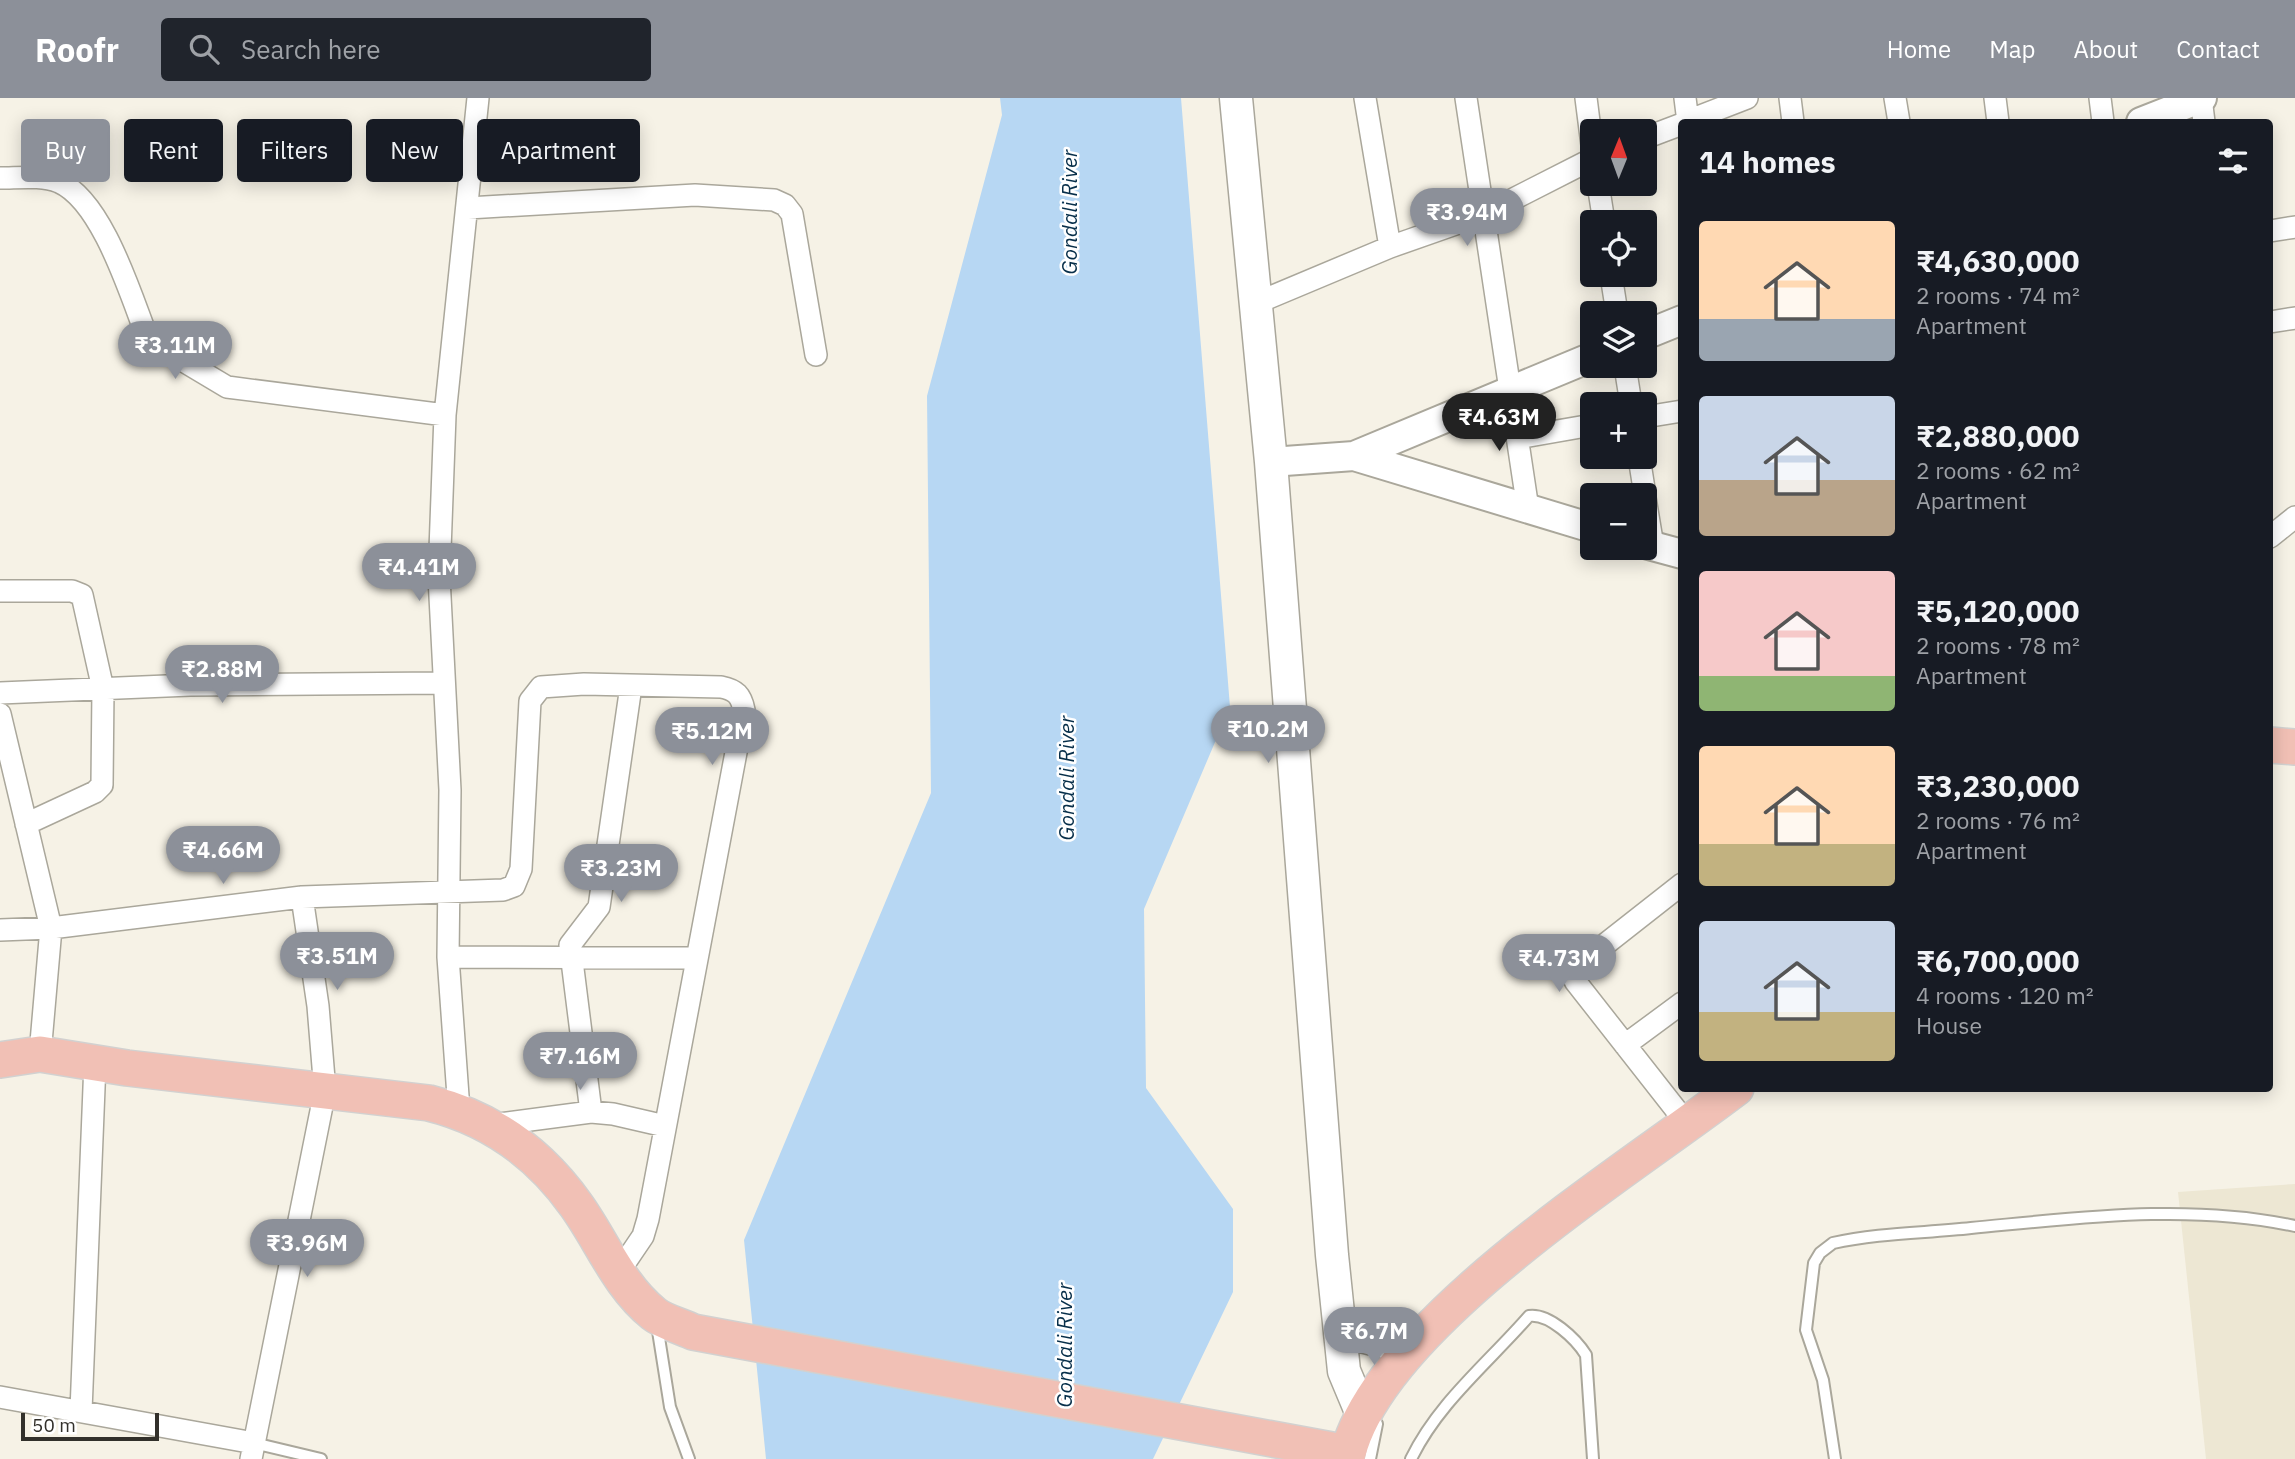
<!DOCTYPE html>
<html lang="en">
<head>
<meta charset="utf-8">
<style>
	body { margin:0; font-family:"IBM Plex Sans",sans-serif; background:#20242c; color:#f1f3f6; height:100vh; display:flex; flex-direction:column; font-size:26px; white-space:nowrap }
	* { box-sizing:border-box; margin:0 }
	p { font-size:23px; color:#9ea1a6 }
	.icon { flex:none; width:38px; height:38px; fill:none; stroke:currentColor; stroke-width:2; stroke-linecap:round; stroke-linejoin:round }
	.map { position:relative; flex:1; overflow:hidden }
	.side { position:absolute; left:1678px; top:21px; width:595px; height:973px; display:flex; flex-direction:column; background:#171b24; border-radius:7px; box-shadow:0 4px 18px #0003 }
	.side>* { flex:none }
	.hud { position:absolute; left:21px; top:21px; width:665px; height:63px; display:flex; gap:14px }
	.needle { width:46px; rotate:1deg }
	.buttons { position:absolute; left:1580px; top:21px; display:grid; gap:14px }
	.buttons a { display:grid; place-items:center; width:77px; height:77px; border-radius:7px; background:#171b24; box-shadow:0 4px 18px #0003; font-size:35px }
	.scale { position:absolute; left:21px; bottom:18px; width:138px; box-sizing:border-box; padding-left:7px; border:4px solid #32302b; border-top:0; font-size:19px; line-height:24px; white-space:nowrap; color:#32302b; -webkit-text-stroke:5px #fff; paint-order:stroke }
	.price { position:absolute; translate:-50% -60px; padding:0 16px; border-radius:24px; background:#8c9099; color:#fff; font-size:23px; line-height:46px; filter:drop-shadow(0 2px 4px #0008) }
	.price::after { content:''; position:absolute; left:50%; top:42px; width:21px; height:16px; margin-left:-10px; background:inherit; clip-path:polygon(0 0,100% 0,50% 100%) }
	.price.on { background:#222; color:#fff }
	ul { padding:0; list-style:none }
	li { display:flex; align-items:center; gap:21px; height:175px; padding:0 21px }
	li span { display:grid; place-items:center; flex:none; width:196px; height:140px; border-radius:7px; color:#555 }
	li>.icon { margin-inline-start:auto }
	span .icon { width:84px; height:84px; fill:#fffc; stroke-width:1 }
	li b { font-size:30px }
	h2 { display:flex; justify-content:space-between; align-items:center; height:84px; padding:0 21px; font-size:30px }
	.chip { padding:0 24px; border-radius:7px; background:#171b24; box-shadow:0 4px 18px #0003; font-size:24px; line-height:63px }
	.chip.on { background:#8c9099; color:#fff }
	header { display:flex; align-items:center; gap:42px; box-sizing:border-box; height:98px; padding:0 35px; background:#8c9099; color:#fff }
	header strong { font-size:33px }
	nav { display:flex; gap:38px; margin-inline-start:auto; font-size:24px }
	.search { width:490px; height:63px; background:#20242c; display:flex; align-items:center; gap:18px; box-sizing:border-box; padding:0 24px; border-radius:7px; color:#9ea1a6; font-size:26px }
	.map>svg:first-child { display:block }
	.built { fill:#ede7d3 }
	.water { fill:#b7d7f3 }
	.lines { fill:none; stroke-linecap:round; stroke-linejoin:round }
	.service-casing { stroke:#aaa79b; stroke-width:14 }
	.minor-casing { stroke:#aaa79b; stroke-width:24 }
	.tertiary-casing { stroke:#aaa79b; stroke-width:32 }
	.secondary-casing { stroke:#aaa79b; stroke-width:35 }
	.primary-casing { stroke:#d2d1d0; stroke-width:38 }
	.service { stroke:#fff; stroke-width:10 }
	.minor { stroke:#fff; stroke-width:21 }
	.tertiary { stroke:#fff; stroke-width:28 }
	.secondary { stroke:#fff; stroke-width:32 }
	.primary { stroke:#f1c0b5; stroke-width:35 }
	.labels { text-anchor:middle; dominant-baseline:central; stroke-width:5; stroke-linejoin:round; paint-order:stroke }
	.water-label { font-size:21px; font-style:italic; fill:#072f4a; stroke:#fff }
</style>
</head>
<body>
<header>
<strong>Roofr</strong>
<div class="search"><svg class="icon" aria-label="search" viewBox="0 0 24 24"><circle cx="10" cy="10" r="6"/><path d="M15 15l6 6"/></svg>Search here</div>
<nav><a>Home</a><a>Map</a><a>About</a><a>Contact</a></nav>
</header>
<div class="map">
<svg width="2295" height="1361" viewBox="0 0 2295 1361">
	<rect width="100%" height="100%" fill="#f6f2e6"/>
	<path class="built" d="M2295 1086V1361H2206L2178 1094Z"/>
	<path class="water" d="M1000 0H1181L1230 609 1144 811 1146 990 1233 1111V1194L1153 1361H766L744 1142 931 695 927 298 1002 17Z"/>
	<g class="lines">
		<defs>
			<path id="service" d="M657 1227 670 1309 689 1361
				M254 1345 321 1361
				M1370 1361 1377 1326
				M1411 1361C1438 1305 1488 1265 1529 1218 1549 1215 1576 1241 1586 1257L1593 1361
				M1835 1361 1823 1282 1806 1232 1814 1165 1820 1155 1833 1145C1878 1135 1926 1135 1971 1130 2078 1120 2189 1105 2295 1128"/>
			<path id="minor" d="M1365 0 1390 149
				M1466 0 1528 411
				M1586 0 1592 47
				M1685 0 1688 24
				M1790 0 1793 24
				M1895 0 1899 24
				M1995 0 1998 24
				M2100 0 2103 24
				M2201 0 2204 24
				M1685 24 1747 0
				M1645 40 1682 26
				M0 80C19 80 42 77 59 84 102 103 130 195 146 236L155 246 227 289 445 317
				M1598 86 1604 124
				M468 110 695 97 774 102 785 107 792 116 816 257
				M2270 133 2295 129
				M1611 177 1617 215
				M1254 206 1390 149 1484 116 1592 61
				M2270 224 2295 220
				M1625 268 1631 306
				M1645 319 1682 313
				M1517 340 1592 327
				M1639 359 1645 397
				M1645 400 1653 448
				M2270 439 2295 419
				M0 493H72L82 497 103 591 102 687 95 694 26 726
				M0 595 190 587 444 585
				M0 616 51 830 40 956
				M1682 786 1575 870V883L1688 1027
				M0 832 51 830 302 799 503 792 514 788 521 771 530 603 541 589 584 586 721 589C736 592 741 597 744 612L648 1121 643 1138 618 1175
				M448 859 695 860
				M1625 947 1682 905
				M459 1012 448 859 450 692 439 479 445 317 478 0
				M591 1014 570 847 599 809 631 588
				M492 1027 591 1014 613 1016 665 1028
				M0 1299 254 1345
				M81 1313 95 965
				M251 1361 325 993 318 908 302 799"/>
			<path id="tertiary" d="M2141 24 2202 0
				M1645 237 1682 222
				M1354 358 1592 259
				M1271 364 1354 358 1592 430
				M1645 446 1682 456"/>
			<path id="secondary" d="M1236 0 1271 364 1332 1157 1344 1273 1362 1316
				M1341 1233 1393 1246H1415"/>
			<path id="primary" d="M2270 647 2295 649
				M0 962 40 956 127 970 429 1005C490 1020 539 1055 576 1107 602 1143 618 1187 654 1216 664 1224 681 1228 693 1234L1348 1355C1381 1225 1629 1072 1736 990"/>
		</defs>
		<use href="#service" class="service-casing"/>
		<use href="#minor" class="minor-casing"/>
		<use href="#tertiary" class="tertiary-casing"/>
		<use href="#secondary" class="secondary-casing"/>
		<use href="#primary" class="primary-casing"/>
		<use href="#service" class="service"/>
		<use href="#minor" class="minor"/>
		<use href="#tertiary" class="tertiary"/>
		<use href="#secondary" class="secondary"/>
		<use href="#primary" class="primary"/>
	</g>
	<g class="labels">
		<g class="water-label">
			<text transform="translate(1069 114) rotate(-90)">Gondali River</text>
			<text transform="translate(1066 680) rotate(-90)">Gondali River</text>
			<text transform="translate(1064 1247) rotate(-90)">Gondali River</text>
		</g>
	</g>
</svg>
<div class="buttons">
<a><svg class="needle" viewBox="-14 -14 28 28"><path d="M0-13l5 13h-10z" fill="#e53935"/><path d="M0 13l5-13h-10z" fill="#9ea1a6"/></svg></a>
<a><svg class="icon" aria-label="locate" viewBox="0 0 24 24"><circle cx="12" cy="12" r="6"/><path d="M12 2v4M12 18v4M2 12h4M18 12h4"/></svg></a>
<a><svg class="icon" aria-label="layers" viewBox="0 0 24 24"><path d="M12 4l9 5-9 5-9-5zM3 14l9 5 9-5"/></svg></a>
<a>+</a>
<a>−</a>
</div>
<div class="scale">50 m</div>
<b class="price" style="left:1467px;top:150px">₹3.94M</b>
<b class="price" style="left:175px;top:283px">₹3.11M</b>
<b class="price on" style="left:1499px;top:355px">₹4.63M</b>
<b class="price" style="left:419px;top:505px">₹4.41M</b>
<b class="price" style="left:222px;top:607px">₹2.88M</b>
<b class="price" style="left:1268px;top:667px">₹10.2M</b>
<b class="price" style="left:712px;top:669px">₹5.12M</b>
<b class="price" style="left:223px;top:788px">₹4.66M</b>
<b class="price" style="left:621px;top:806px">₹3.23M</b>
<b class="price" style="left:337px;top:894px">₹3.51M</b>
<b class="price" style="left:1559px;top:896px">₹4.73M</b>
<b class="price" style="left:580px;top:994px">₹7.16M</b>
<b class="price" style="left:307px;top:1181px">₹3.96M</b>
<b class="price" style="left:1374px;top:1269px">₹6.7M</b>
<div class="hud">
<a class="chip on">Buy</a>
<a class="chip">Rent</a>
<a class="chip">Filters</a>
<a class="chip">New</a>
<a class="chip">Apartment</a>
</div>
<section class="side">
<h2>14 homes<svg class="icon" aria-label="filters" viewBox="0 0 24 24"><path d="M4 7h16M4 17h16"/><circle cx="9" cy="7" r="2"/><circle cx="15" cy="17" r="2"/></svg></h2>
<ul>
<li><span style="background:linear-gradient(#ffd9b3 70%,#9aa5b1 0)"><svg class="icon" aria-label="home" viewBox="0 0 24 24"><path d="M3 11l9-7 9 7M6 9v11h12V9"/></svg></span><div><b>₹4,630,000</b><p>2 rooms · 74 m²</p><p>Apartment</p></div></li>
<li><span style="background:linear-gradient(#c9d6e8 60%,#b9a48a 0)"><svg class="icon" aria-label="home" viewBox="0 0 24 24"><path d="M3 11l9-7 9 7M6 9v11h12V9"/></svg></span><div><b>₹2,880,000</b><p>2 rooms · 62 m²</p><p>Apartment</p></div></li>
<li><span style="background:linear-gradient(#f6c9c9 75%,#8fb573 0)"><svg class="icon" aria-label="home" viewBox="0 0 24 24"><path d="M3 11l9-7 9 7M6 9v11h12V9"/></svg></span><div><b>₹5,120,000</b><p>2 rooms · 78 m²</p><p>Apartment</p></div></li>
<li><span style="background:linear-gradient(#ffd9b3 70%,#c2b280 0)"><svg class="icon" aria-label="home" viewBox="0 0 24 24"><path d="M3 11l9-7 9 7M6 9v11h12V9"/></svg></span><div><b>₹3,230,000</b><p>2 rooms · 76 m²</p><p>Apartment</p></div></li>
<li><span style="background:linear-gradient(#c9d6e8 65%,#c2b280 0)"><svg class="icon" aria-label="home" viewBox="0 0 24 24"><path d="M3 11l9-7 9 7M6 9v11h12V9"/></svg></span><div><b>₹6,700,000</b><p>4 rooms · 120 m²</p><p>House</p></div></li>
</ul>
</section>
</div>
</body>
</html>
